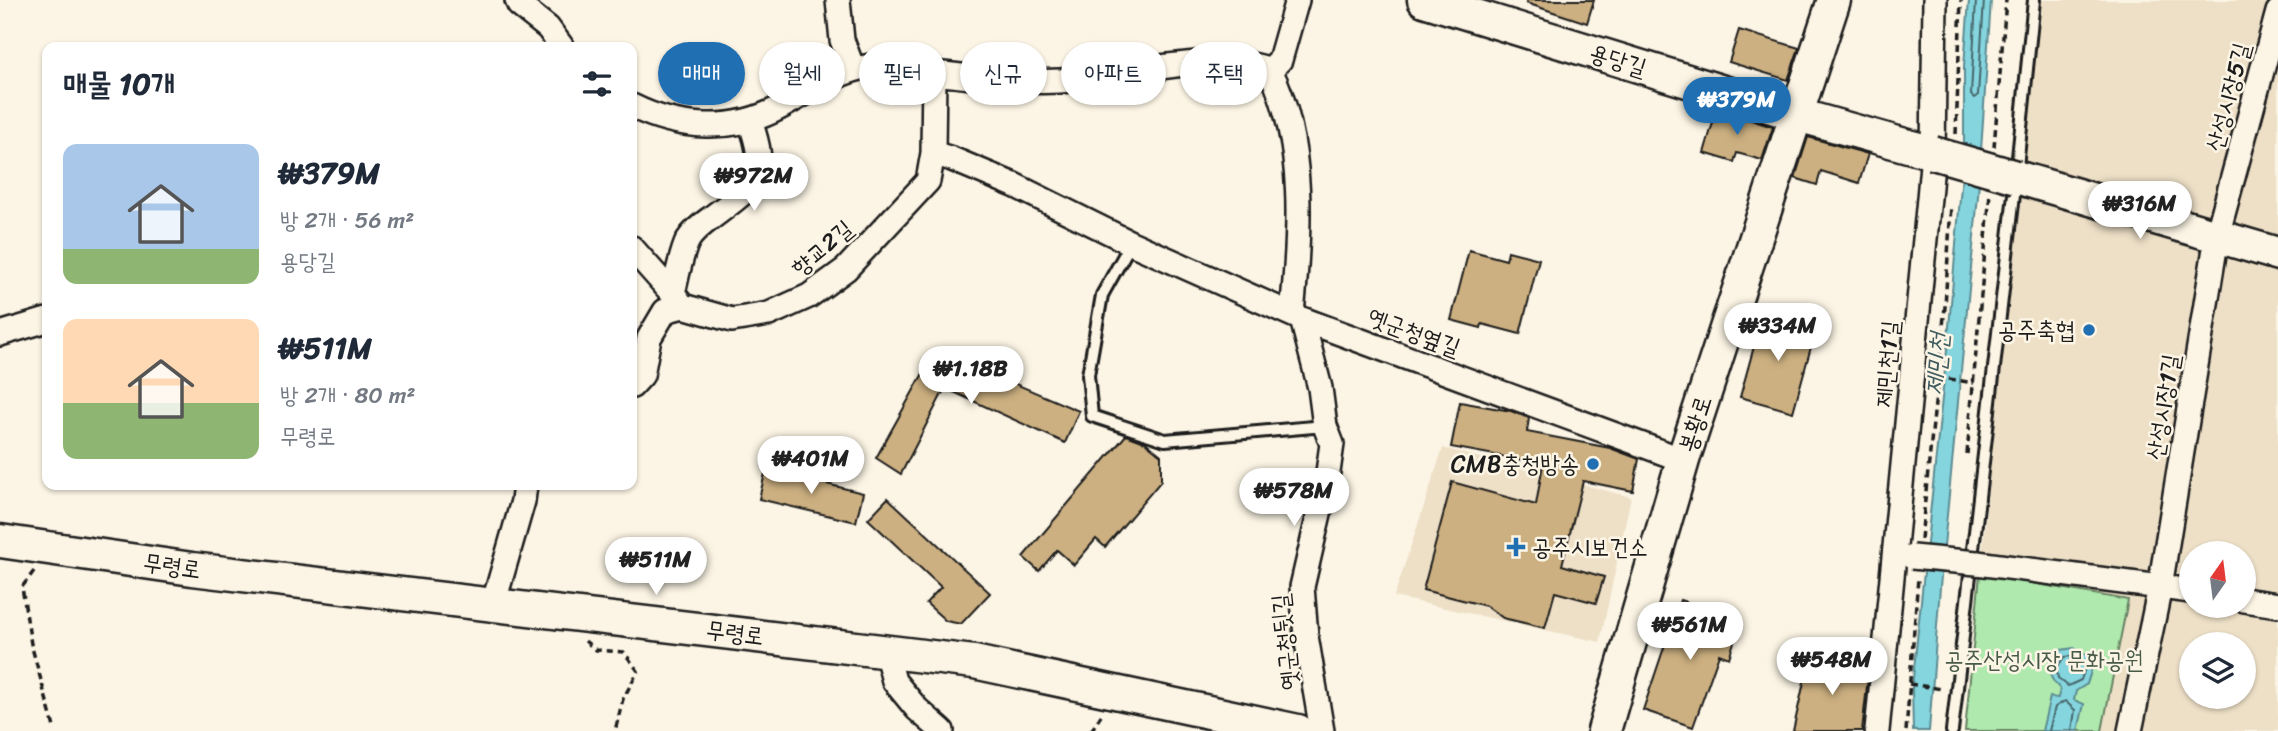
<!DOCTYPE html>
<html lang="ko">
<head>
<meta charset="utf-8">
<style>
	body { margin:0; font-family:Sriracha,"Poor Story",sans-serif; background:#f2f2f3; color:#1f2937; height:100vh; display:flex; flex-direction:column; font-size:26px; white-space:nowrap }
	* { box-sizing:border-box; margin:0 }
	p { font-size:23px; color:#747a83 }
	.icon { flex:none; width:38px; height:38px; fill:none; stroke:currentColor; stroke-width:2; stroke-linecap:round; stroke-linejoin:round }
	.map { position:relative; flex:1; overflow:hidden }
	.side { position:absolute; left:42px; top:42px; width:595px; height:448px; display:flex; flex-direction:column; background:#fff; border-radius:14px; box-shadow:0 2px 5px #0004 }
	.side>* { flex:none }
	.top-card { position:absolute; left:658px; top:42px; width:665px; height:63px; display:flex; gap:14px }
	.needle { width:46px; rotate:14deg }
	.fabs { position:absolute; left:2179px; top:541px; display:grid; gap:14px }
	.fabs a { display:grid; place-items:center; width:77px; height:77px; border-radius:50%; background:#fff; box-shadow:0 2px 5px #0004; font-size:35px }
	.price { position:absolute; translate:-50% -60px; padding:0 16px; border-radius:24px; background:#fff; color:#222; font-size:23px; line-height:46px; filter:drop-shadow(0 2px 4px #0008) }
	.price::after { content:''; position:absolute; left:50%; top:42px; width:21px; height:16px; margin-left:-10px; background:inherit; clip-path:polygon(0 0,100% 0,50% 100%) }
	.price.on { background:#1f6fb2; color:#fff }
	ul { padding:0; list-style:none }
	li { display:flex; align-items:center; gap:21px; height:175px; padding:0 21px }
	li span { display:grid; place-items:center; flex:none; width:196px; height:140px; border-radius:14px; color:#555 }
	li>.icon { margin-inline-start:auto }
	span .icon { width:84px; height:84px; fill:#fffc; stroke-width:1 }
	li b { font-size:30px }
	h2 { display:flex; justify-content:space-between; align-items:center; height:84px; padding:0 21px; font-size:30px }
	.tag { padding:0 24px; border-radius:32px; background:#fff; box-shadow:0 2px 5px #0004; font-size:24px; line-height:63px }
	.tag.on { background:#1f6fb2; color:#fff }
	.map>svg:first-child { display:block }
	.built { fill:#eee0c7; fill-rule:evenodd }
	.green { fill:#afe9ad; stroke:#668264; stroke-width:2 }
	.water { fill:#85d5df; stroke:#5b8b91; stroke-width:2 }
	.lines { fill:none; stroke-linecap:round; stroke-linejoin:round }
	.shore { stroke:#46666a; stroke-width:2 }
	.building { fill:#ccb081; stroke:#1c1c1c; stroke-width:2 }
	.lane-casing { stroke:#1c1c1c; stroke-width:16 }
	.street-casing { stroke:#1c1c1c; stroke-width:28 }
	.secondary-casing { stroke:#1c1c1c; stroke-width:37 }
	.path { stroke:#1c1c1c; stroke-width:3.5; stroke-dasharray:7 5; stroke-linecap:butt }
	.lane { stroke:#fcf5e5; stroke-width:10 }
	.street { stroke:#fcf5e5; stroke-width:23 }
	.secondary { stroke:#fcf5e5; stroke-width:32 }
	.street-bridge-casing { stroke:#1c1c1c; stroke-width:28; stroke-linecap:butt }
	.secondary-bridge-casing { stroke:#1c1c1c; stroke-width:37; stroke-linecap:butt }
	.street-bridge { stroke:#fcf5e5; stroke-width:23 }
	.secondary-bridge { stroke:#fcf5e5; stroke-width:32 }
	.poi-dot { fill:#1f6fb2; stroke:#fcf5e5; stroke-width:2.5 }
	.labels { text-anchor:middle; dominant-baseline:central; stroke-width:5; stroke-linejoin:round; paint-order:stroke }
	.street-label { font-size:24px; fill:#1c1c1c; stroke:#fcf5e5 }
	.poi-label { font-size:24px; fill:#1c1c1c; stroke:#fcf5e5; text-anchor:end }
	.park-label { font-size:24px; fill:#485a48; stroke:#fcf5e5 }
	.water-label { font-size:26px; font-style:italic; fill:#415d60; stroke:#fcf5e5 }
</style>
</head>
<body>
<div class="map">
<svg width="2278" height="731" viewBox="0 0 2278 731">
	<rect width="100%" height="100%" fill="#fcf5e5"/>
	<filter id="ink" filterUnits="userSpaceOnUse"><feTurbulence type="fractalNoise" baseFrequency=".0143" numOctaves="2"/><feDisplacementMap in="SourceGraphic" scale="14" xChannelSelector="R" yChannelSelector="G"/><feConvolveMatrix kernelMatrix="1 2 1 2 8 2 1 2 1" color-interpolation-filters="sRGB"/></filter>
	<g filter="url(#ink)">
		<path class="built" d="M2036 0H2278V731H1965ZM2191 553H2244V606H2191ZM2191 644H2244V696H2191Z
			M1443 448 1631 497 1600 642 1394 597Z"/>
		<path class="green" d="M1980 574 2128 600 2102 731H1965Z"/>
		<path class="water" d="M1969 0H1991L1978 196 1940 587 1929 731H1913L1912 688 1947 350 1964 151V66Z
			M2074 648 2089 657 2092 668 2087 684 2076 691 2074 700 2084 704 2078 731H2042L2050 697 2058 698 2060 689C2045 674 2047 665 2061 650Z"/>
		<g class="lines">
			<path class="shore" d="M1976 0 1971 95 1974 98 1978 95 1984 0
				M2074 656 2083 661 2085 668 2081 680 2068 686 2058 678 2056 669 2064 657Z
				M2049 731 2055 707 2065 701 2075 710 2072 731"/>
		</g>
		<path class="building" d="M1527 0H1594L1587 23 1526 3Z
			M1739 30 1799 48 1788 80 1729 62Z
			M1717 109 1773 127 1762 160 1737 153 1734 162 1704 153Z
			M1808 137 1868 154 1859 183 1821 171 1817 185 1795 178Z
			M1469 250 1506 260 1508 251 1539 259 1520 334 1482 324 1481 328 1451 320Z
			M1763 314 1816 329 1793 412 1740 397Z
			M936 350 1079 411 1065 443 945 388 901 474 876 458Z
			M1460 402 1511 411 1529 418 1527 432 1610 448 1639 459 1633 491 1583 481 1562 565 1604 577 1596 603 1555 592 1545 628 1503 618 1486 606 1423 590 1452 482 1536 505 1543 464 1451 447Z
			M1126 435 1145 442 1161 455V481L1105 547 1096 539 1074 565 1057 550 1039 571 1023 557Z
			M766 469 863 493 856 522 759 499Z
			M888 498 990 593 961 624 946 621 926 603 941 587 868 519Z
			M1680 600 1741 620 1729 658 1719 654 1693 727 1643 710Z
			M1810 655 1869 668 1862 731H1793Z"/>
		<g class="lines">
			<defs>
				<path id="lane" d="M1131 243 1102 295 1088 375 1092 416 1165 440 1325 426
					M1952 731 2016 177 2034 0"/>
				<path id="street" d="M517 0 519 5 548 28 562 47
					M838 0 842 40 853 69
					M1270 70C1306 142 1300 235 1292 313
					M1270 70 1280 60 1297 0
					M632 106C678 129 733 133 779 108 809 92 835 72 870 66 889 62 914 71 933 73 974 77 1019 83 1060 81 1119 77 1217 49 1270 70
					M933 153 952 159 1014 185 1131 243 1302 319 1683 460
					M632 248 679 301
					M673 293C677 278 681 253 688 240 693 232 704 223 711 218 756 184 770 178 750 121
					M1302 319 1320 388 1325 426 1332 444 1327 479 1302 587 1306 636 1322 731
					M0 334 47 320
					M632 386 642 375 649 338 665 311 683 306 732 320 769 314 809 296 846 269 928 181 933 153 934 73
					M1977 563 2191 591
					M2244 600 2278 605
					M493 605 523 501 525 485
					M886 651 894 681 917 709 942 731
					M1877 731 1929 198 1933 153 1935 0
					M2130 731 2160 587 2217 236 2278 12"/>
				<path id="secondary" d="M1424 0 1798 115 1933 153
					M2016 177 2278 254
					M0 541 192 569 974 662 1298 731
					M1604 731 1683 460 1834 0"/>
			</defs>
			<use href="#lane" class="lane-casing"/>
			<use href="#street" class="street-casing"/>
			<use href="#secondary" class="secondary-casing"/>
			<path class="path" d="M1956 134 1961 0
				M1994 147 2006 0
				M1937 377 1974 383
				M1967 454 1990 193
				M1921 539 1945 307 1951 205
				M34 571 22 587 31 644 55 731
				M585 641 596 650 624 652 638 671 623 699 615 731
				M1909 684 1942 689
				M1091 731 1102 714
				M1906 731 1918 578"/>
			<use href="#lane" class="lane"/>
			<use href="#street" class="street"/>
			<use href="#secondary" class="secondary"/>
			<defs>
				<path id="street-bridge" d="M1912 557 1977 563"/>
				<path id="secondary-bridge" d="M1933 153 2016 177"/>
			</defs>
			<use href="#street-bridge" class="street-bridge-casing"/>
			<use href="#secondary-bridge" class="secondary-bridge-casing"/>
			<use href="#street-bridge" class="street-bridge"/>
			<use href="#secondary-bridge" class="secondary-bridge"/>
		</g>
	</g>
	<g class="poi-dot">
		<circle cx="2089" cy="330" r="7"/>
		<circle cx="1593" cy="464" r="7"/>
		<path d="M1512.5 536.5h7v7h7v7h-7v7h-7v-7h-7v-7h7z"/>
	</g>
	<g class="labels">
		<g class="street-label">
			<text transform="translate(1618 60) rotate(17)">용당길</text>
			<text transform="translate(2228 97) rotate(-75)">산성시장5길</text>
			<text transform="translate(822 248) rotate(-40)">향교2길</text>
			<text transform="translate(1414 332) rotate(20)">옛군청옆길</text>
			<text transform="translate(1887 364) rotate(-85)">제민천1길</text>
			<text transform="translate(2163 407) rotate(-81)">산성시장1길</text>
			<text transform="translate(1695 424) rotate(-72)">봉황로</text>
			<text transform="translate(172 566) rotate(8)">무령로</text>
			<text transform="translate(735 633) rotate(7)">무령로</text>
			<text transform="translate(1285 642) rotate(-96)">옛군청뒷길</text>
		</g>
		<g class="poi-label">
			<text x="2075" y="330">공주축협</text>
			<text x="1579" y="464">CMB충청방송</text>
			<text x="1532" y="547" text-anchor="start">공주시보건소</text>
		</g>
		<g class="park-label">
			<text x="2044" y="660">공주산성시장 문화공원</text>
		</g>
		<g class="water-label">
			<text transform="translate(1936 364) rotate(-85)">제민천</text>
		</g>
	</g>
</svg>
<div class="fabs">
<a><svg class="needle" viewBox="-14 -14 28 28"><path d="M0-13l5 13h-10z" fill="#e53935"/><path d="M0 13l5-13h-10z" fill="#747a83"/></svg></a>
<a><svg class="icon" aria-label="layers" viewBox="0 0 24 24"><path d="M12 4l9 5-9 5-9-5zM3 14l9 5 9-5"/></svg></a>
</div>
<b class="price on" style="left:1737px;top:137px">₩379M</b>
<b class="price" style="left:754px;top:213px">₩972M</b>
<b class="price" style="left:2140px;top:241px">₩316M</b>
<b class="price" style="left:1778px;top:363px">₩334M</b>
<b class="price" style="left:971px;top:406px">₩1.18B</b>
<b class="price" style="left:811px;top:496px">₩401M</b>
<b class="price" style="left:1294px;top:528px">₩578M</b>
<b class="price" style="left:656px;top:597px">₩511M</b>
<b class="price" style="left:1690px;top:662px">₩561M</b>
<b class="price" style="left:1832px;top:697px">₩548M</b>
<div class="top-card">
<a class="tag on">매매</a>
<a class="tag">월세</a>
<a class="tag">필터</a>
<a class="tag">신규</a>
<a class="tag">아파트</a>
<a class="tag">주택</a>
</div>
<section class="side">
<h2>매물 10개<svg class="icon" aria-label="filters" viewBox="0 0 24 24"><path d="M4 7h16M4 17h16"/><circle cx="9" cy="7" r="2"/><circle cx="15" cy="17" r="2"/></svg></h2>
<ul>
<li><span style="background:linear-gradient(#a9c7e8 75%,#8fb573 0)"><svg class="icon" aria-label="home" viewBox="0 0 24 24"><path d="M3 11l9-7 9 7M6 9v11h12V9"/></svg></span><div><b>₩379M</b><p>방 2개 · 56 m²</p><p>용당길</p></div></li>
<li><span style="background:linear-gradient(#ffd9b3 60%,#8fb573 0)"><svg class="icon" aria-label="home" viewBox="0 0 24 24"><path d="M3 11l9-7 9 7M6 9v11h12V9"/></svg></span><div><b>₩511M</b><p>방 2개 · 80 m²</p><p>무령로</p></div></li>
</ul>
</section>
</div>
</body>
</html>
